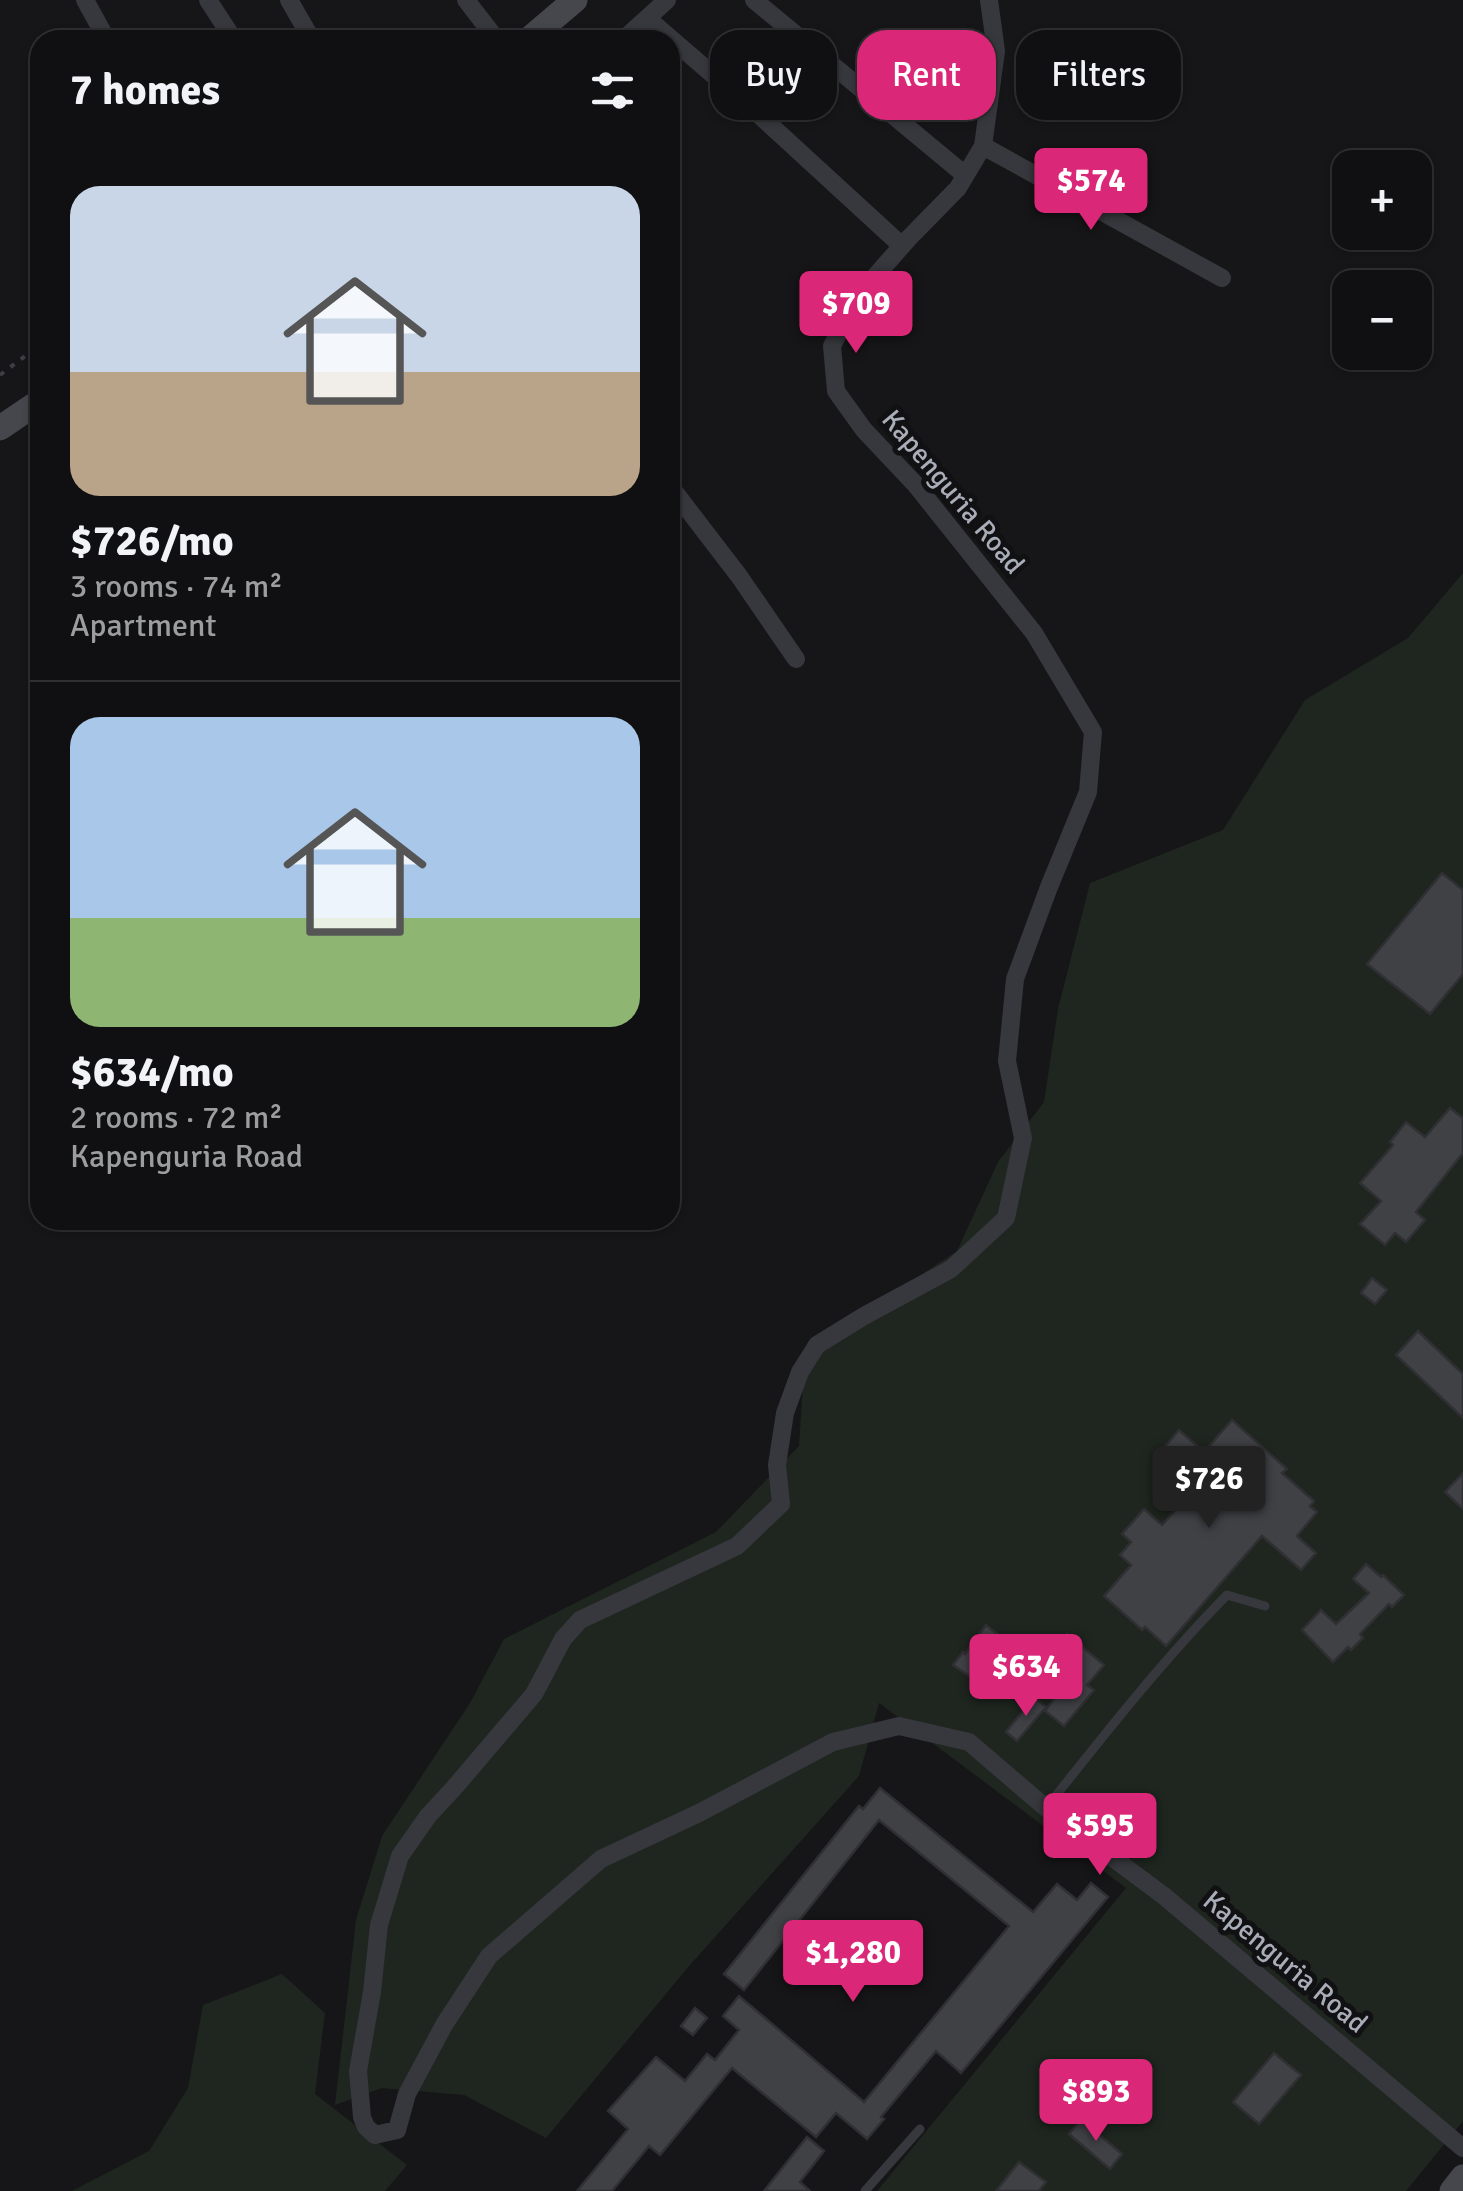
<!DOCTYPE html>
<html lang="en">
<head>
<meta charset="utf-8">
<style>
	body { margin:0; font-family:Signika,sans-serif; background:#19191b; color:#f1f3f6; height:100vh; display:flex; flex-direction:column; font-size:38px; white-space:nowrap }
	* { box-sizing:border-box; margin:0 }
	p { font-size:32px; color:#9c9d9f }
	.icon { flex:none; width:55px; height:55px; fill:none; stroke:currentColor; stroke-width:2; stroke-linecap:round; stroke-linejoin:round }
	.map { position:relative; flex:1; overflow:hidden }
	.details { position:absolute; left:30px; top:30px; width:650px; height:1200px; display:flex; flex-direction:column; background:#101012; border-radius:30px; box-shadow:0 2px 8px #0004,0 0 0 2px #303032 }
	.details>* { flex:none }
	.guide { position:absolute; left:710px; top:30px; width:602px; height:90px; display:flex; gap:20px }
	.buttons { position:absolute; left:1332px; top:150px; display:grid; gap:20px }
	.buttons a { display:grid; place-items:center; width:100px; height:100px; border-radius:20px; background:#101012; box-shadow:0 2px 8px #0004,0 0 0 2px #303032; font-size:50px }
	.price { position:absolute; translate:-50% -85px; padding:0 22px; border-radius:10px; background:#db2777; color:#fff; font-size:32px; line-height:65px; filter:drop-shadow(0 2px 5px #0008) }
	.price::after { content:''; position:absolute; left:50%; top:60px; width:30px; height:22px; margin-left:-15px; background:inherit; clip-path:polygon(0 0,100% 0,50% 100%) }
	.price.current { background:#222; color:#fff }
	ul { padding:0; list-style:none }
	li { display:grid; align-content:center; gap:20px; height:530px; padding:0 40px }
	li+li { border-top:2px solid #303032 }
	li span { display:grid; place-items:center; height:310px; border-radius:30px; color:#555 }
	li>.icon { margin-inline-start:auto }
	span .icon { width:180px; height:180px; fill:#fffc; stroke-width:1 }
	li b { font-size:42px }
	h2 { display:flex; justify-content:space-between; align-items:center; height:120px; padding:0 40px; font-size:42px }
	.tag { padding:0 35px; border-radius:30px; background:#101012; box-shadow:0 2px 8px #0004,0 0 0 2px #303032; font-size:35px; line-height:90px }
	.tag.current { background:#db2777; color:#fff }
	.map>svg:first-child { display:block }
	.green { fill:#1e261f }
	.building { fill:#404145; stroke:#303034; stroke-width:2.5 }
	.lines { fill:none; stroke-linecap:round; stroke-linejoin:round }
	.path { stroke:#3d3f44; stroke-width:4; stroke-dasharray:5 8; stroke-linecap:butt }
	.lane { stroke:#37383d; stroke-width:9 }
	.street { stroke:#37383d; stroke-width:18 }
	.secondary { stroke:#45474d; stroke-width:25 }
	.labels { text-anchor:middle; dominant-baseline:central; stroke-width:10; stroke-linejoin:round; paint-order:stroke }
	.street-label { font-size:28px; fill:#a8adb8; stroke:#111113 }
</style>
</head>
<body>
<div class="map">
<svg width="1463" height="2191" viewBox="0 0 1463 2191">
	<rect width="100%" height="100%" fill="#161618"/>
	<path class="green" d="M1463 573V2121L1406 2191H877L1126 1888 879 1703 859 1776 690 1965 546 2138 464 2095 382 2088 335 2105 356 1920 382 1836 470 1703 504 1639 716 1532 799 1446 805 1351 957 1251 998 1162 1044 1102 1058 1009 1090 883 1223 830 1305 700 1408 638Z
		M282 1974 325 2013 315 2094 407 2165 385 2191H72L149 2151 188 2088 203 2005Z"/>
	<path class="building" d="M1442 873 1463 890V974L1430 1014 1367 964Z
		M1450 1108 1463 1118V1153L1416 1212 1425 1220 1406 1242 1395 1233 1385 1245 1360 1224 1381 1201 1360 1183 1393 1145 1390 1142 1406 1122 1425 1137Z
		M1372 1278 1387 1290 1375 1304 1361 1293Z
		M1418 1331 1463 1374V1418L1396 1355Z
		M1232 1420 1287 1469 1282 1473 1314 1501 1310 1506 1317 1512 1297 1536 1316 1553 1301 1570 1262 1536 1166 1646 1145 1627 1142 1630 1104 1596 1131 1565 1120 1555 1131 1542 1122 1534 1144 1509 1162 1525 1200 1483 1162 1450 1179 1430 1204 1452Z
		M1463 1473V1509L1445 1492Z
		M1366 1564 1381 1577 1383 1575 1404 1595 1392 1607 1389 1604 1360 1634 1363 1638 1351 1650 1348 1647 1333 1662 1302 1630 1321 1610 1336 1624 1369 1593 1353 1579Z
		M986 1625 1032 1662 1007 1690 977 1664 969 1676 953 1665 963 1652 965 1654Z
		M1067 1634 1104 1665 1087 1685 1094 1690 1064 1726 1045 1711 1067 1681 1041 1662 1052 1648 1054 1650Z
		M1034 1697 1046 1707 1017 1741 1006 1732Z
		M880 1788 1033 1912 1057 1884 1077 1900 1091 1883 1108 1897 961 2073 936 2051 881 2117 884 2119 867 2139 836 2113 816 2137 732 2068 660 2155 649 2146 612 2191H577L628 2129 608 2111 656 2057 685 2081 707 2054 715 2060 739 2030 723 2016 739 1996 864 2102 1009 1926 879 1820 744 1990 724 1974 859 1806 863 1809Z
		M695 2008 707 2018 693 2035 681 2026Z
		M1274 2053 1301 2075 1259 2124 1233 2102Z
		M1081 2119 1122 2154 1110 2169 1069 2134Z
		M807 2137 824 2151 800 2182 810 2191H764Z
		M1019 2162 1046 2182 1039 2191H996Z"/>
	<g class="lines">
		<path class="path" d="M0 375 40 345"/>
		<path class="lane" d="M1046 1808C1104 1735 1162 1661 1227 1595L1265 1606
			M865 2191 920 2129"/>
		<path class="street" d="M85 0 107 40
			M208 0 234 40
			M289 0 312 40
			M466 0 497 40
			M754 0 965 175
			M989 0 996 51 983 146 958 188 908 239 857 297 832 346 836 391 864 430 915 484 1034 633 1093 732 1088 792 1049 887 1015 979 1007 1061 1023 1138 1006 1218 951 1269 864 1316 817 1345 800 1372 785 1413 777 1465 781 1504 737 1546 580 1620 563 1639 534 1694 454 1788 428 1816 400 1856 379 1925 372 1992 358 2071 362 2117 366 2127 375 2135 397 2130 407 2094 444 2025 489 1956 601 1859 699 1813 833 1742 899 1726 969 1742 1046 1808 1164 1896 1463 2148
			M647 18 755 111 902 246
			M623 40 667 0
			M983 146 1222 278
			M670 486 739 576 796 659"/>
		<path class="secondary" d="M528 40 575 0
			M0 428 40 401
			M1452 2191 1463 2177"/>
	</g>
	<g class="labels">
		<g class="street-label">
			<text transform="translate(953 492) rotate(50)">Kapenguria Road</text>
			<text transform="translate(1285 1962) rotate(40)">Kapenguria Road</text>
		</g>
	</g>
</svg>
<div class="buttons">
<a>+</a>
<a>−</a>
</div>
<b class="price" style="left:1091px;top:233px">$574</b>
<b class="price" style="left:856px;top:356px">$709</b>
<b class="price current" style="left:1209px;top:1531px">$726</b>
<b class="price" style="left:1026px;top:1719px">$634</b>
<b class="price" style="left:1100px;top:1878px">$595</b>
<b class="price" style="left:853px;top:2005px">$1,280</b>
<b class="price" style="left:1096px;top:2144px">$893</b>
<div class="guide">
<a class="tag">Buy</a>
<a class="tag current">Rent</a>
<a class="tag">Filters</a>
</div>
<section class="details">
<h2>7 homes<svg class="icon" aria-label="filters" viewBox="0 0 24 24"><path d="M4 7h16M4 17h16"/><circle cx="9" cy="7" r="2"/><circle cx="15" cy="17" r="2"/></svg></h2>
<ul>
<li><span style="background:linear-gradient(#c9d6e8 60%,#b9a48a 0)"><svg class="icon" aria-label="home" viewBox="0 0 24 24"><path d="M3 11l9-7 9 7M6 9v11h12V9"/></svg></span><div><b>$726/mo</b><p>3 rooms · 74 m²</p><p>Apartment</p></div></li>
<li><span style="background:linear-gradient(#a9c7e8 65%,#8fb573 0)"><svg class="icon" aria-label="home" viewBox="0 0 24 24"><path d="M3 11l9-7 9 7M6 9v11h12V9"/></svg></span><div><b>$634/mo</b><p>2 rooms · 72 m²</p><p>Kapenguria Road</p></div></li>
</ul>
</section>
</div>
</body>
</html>
